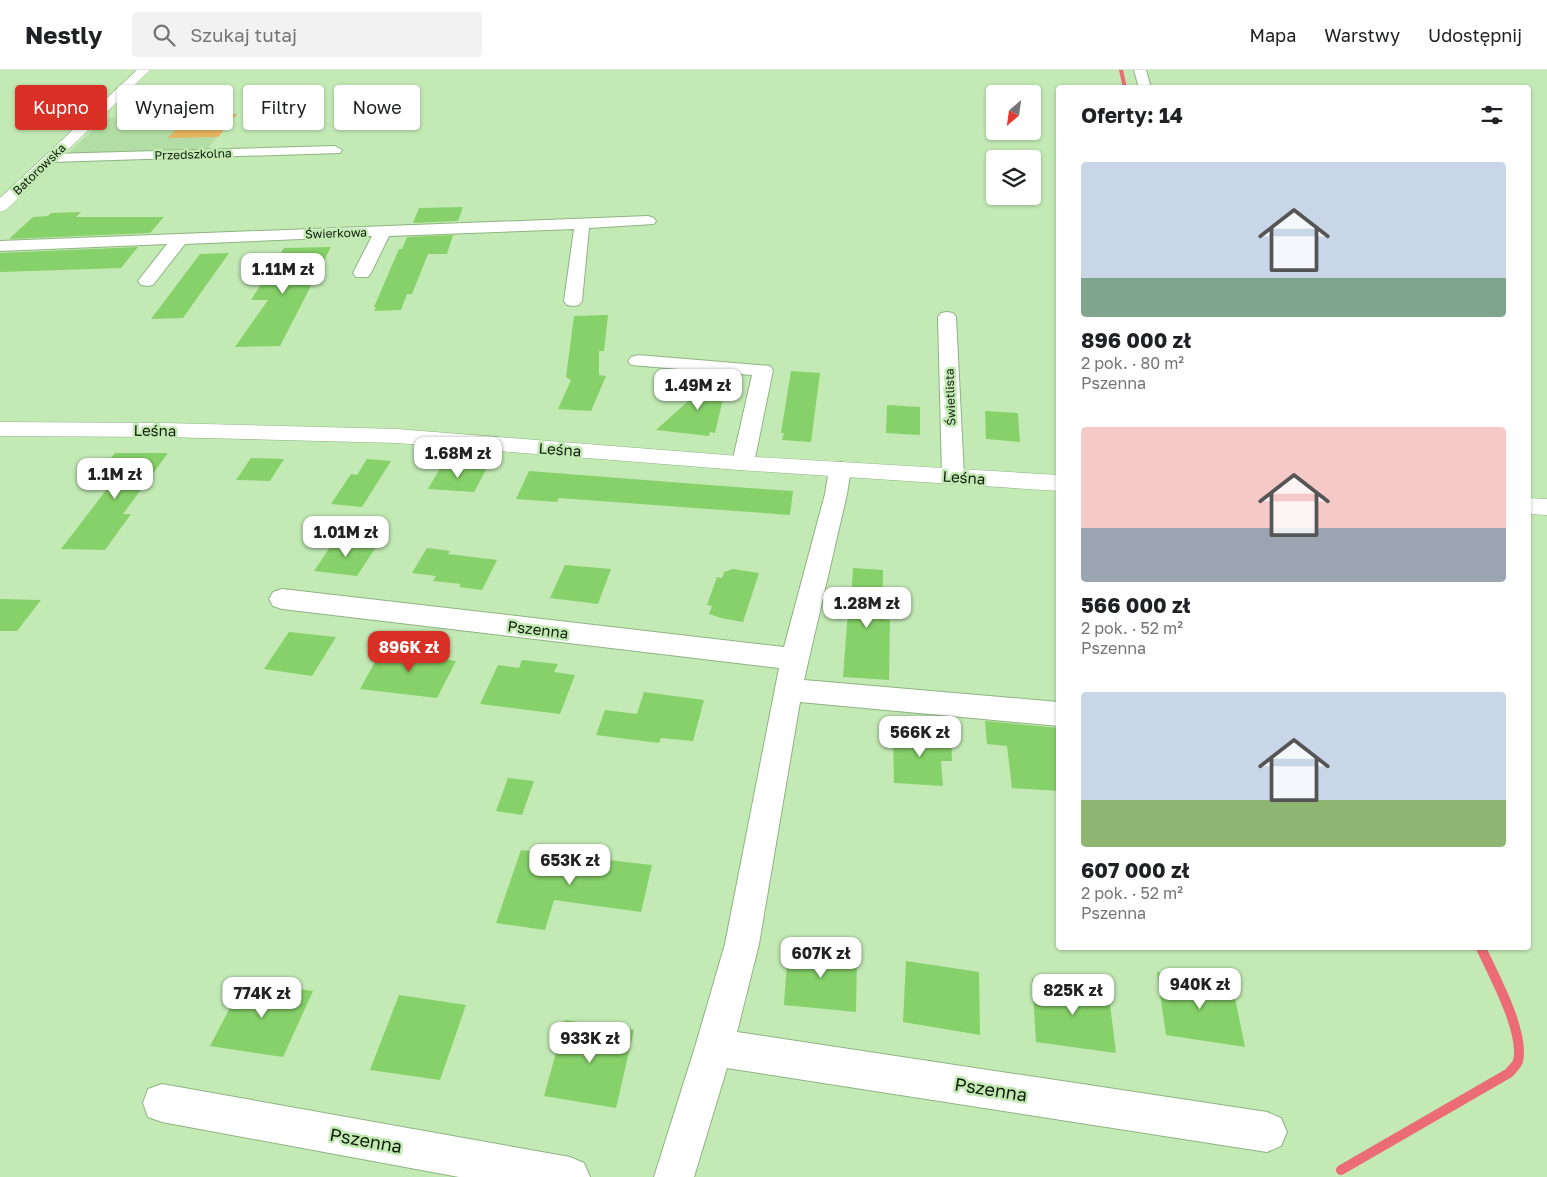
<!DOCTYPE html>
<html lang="pl">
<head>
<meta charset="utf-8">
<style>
	body { margin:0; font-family:"Golos Text",sans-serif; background:#f2f2f2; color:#202124; height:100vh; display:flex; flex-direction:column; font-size:19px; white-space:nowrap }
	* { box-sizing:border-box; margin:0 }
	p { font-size:16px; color:#757577 }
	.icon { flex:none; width:28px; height:28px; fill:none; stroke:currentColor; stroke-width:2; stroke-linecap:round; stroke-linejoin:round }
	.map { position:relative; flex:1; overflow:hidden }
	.drawer { position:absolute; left:1056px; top:15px; width:475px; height:865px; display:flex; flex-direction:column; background:#fff; border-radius:5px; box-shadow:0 1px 4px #0004 }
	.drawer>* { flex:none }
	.guide { position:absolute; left:15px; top:15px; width:475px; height:45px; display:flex; gap:10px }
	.needle { width:32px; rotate:209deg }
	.fabs { position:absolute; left:986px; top:15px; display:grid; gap:10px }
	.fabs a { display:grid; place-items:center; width:55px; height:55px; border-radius:5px; background:#fff; box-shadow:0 1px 4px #0004; font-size:25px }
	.price { position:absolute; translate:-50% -42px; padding:0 11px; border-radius:10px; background:#fff; color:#222; font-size:16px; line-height:32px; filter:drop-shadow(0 1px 2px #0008) }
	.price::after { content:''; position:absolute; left:50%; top:30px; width:15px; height:11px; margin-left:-8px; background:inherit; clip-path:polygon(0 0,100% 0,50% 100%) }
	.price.current { background:#d93025; color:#fff }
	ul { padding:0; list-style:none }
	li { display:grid; align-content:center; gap:10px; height:265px; padding:0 25px }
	li span { display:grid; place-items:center; height:155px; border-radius:5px; color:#555 }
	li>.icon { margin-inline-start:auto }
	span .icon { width:90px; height:90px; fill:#fffc; stroke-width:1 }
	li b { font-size:21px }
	h2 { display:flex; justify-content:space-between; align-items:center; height:60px; padding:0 25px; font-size:21px }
	.tag { padding:0 18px; border-radius:5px; background:#fff; box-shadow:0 1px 4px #0004; font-size:18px; line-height:45px }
	.tag.current { background:#d93025; color:#fff }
	header { display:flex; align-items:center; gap:30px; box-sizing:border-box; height:70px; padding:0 25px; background:#fff; border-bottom:1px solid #e0e0e0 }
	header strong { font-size:24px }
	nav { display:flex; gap:28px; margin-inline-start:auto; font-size:18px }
	.search { width:350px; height:45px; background:#f2f2f2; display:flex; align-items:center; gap:12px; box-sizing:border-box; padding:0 18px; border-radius:5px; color:#757577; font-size:19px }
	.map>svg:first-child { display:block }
	.built { fill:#b2dda4 }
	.green { fill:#e8b45f }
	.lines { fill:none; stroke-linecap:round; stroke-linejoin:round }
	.stream-far1 { stroke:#eb6c75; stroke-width:4 }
	.stream { stroke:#eb6c75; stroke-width:10 }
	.building { fill:#86d169 }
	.minor-casing { stroke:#8eb481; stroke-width:2 }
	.tertiary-casing { stroke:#8eb481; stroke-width:1 }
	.minor { fill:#fff; fill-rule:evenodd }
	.tertiary { fill:#fff; fill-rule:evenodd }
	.labels { text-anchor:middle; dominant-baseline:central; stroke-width:5; stroke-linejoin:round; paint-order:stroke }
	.far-street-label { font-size:12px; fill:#101e0a; stroke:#c3eab5 }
	.street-label { font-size:15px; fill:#101e0a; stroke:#c3eab5 }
	.near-street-label { font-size:18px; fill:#101e0a; stroke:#c3eab5 }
</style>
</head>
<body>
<header>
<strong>Nestly</strong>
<div class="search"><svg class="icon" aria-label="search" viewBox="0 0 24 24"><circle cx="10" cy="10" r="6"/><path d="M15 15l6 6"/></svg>Szukaj tutaj</div>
<nav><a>Mapa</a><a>Warstwy</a><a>Udostępnij</a></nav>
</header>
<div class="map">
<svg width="1547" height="1107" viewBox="0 0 1547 1107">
	<rect width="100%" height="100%" fill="#c3eab5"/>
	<path class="built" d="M237 44 207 79 69 83 105 48Z"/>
	<path class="green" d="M237 44 218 67 168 68 190 45Z"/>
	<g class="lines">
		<path class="stream-far1" d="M1121 0 1125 18"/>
		<path class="stream" d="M1341 1100 1509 1003C1512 999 1517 995 1518 991 1525 962 1493 904 1481 878"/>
	</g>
	<path class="building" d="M463 137 458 151 413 153 419 138Z
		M81 142 76 147H164L150 163 9 169 33 147 48 146 51 143Z
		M453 165 447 184H428L412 224H407L401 240 374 241 376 237H374L399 179H402L407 167Z
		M138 177 121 198 0 202V183Z
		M331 177 280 276 235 277 268 230H251L284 178Z
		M229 183 183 248 151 249 200 184Z
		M608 245 604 281H599V305L606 306 591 341 558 339 571 310 566 307 574 246Z
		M791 301 820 303 811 372 782 370 784 363H781Z
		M693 311 722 313V316H726L715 363 710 362 709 366 656 360 687 332Z
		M887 335 920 337V365L886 363Z
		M985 341 1018 343 1020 372 986 369Z
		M115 383H168L123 444H131L105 480 61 479 117 406H96Z
		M251 388 284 389 270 411 236 410Z
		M367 389 391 391 362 437 331 434 351 404 357 405Z
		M442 395 487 398 474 422 428 419Z
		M529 401 748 418 793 421 790 445 559 428 557 432 516 429Z
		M335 470 378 474 357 506 314 501Z
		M427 478 450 481 448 484 497 490 482 520 459 517 461 514 433 511 436 506 412 503Z
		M565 495 611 499 598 534 550 528Z
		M853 498 883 500 882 549 890 550 889 610 843 607 847 554 848 546 850 547Z
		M733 499 759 503 743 552 721 548 709 544 712 536 707 535 717 507 722 508 724 502Z
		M0 529 41 530 17 561H0Z
		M289 562 336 567 312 606 264 599Z
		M406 575 440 580 436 588 456 591 437 628 360 619 381 581 401 583Z
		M522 590 558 594 554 602 575 605 560 644 480 634 498 595 519 598Z
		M644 622 704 630 693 671 661 668 659 673 596 665 605 640 637 644Z
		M985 651 1059 658V721L1012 718 1007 676 987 674Z
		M893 661 951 665 952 691H941L943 716 894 713Z
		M508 708 534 711 522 745 496 741Z
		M521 780 652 795 641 842 554 830 545 860 496 853Z
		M788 877 857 883 856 942 784 935Z
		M906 891 979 902 980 965 903 952Z
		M1157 902 1232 913 1245 977 1166 965Z
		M1032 909 1108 918 1116 983 1036 972Z
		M244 911 313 921 283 987 210 976Z
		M399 925 466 935 440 1010 370 1000Z
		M565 950 634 960 616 1038 544 1026Z"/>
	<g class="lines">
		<defs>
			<path id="minor" d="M1134 0H1146L1151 18H1139Z
				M335 76 342 80 340 83 51 92 44 88 51 84Z
				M648 146 654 148 656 151 654 154 589 158 582 231 579 235 573 236 567 235 564 231 574 159 389 166 371 203 368 207H356L353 203 372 166 185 174 153 215 147 216 141 215 138 211 167 174 0 181V171Z
				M947 242 953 243 956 247 964 406 961 411 953 413 945 411 942 406 938 247 941 243Z
				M638 285 770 296 773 300 754 393 751 398 743 400 735 398 732 393 752 305 631 295 628 291 631 287Z
				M840 392 848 394 851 399 847 424 804 610 1059 632V656L800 632 759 874 737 962 1267 1042 1281 1048 1287 1062 1281 1076 1267 1082 727 998 694 1107H654L695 977 725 874 779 598 282 539 273 536 269 529 273 522 282 519 784 577 825 424 829 399 832 394Z
				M162 1014 570 1087 584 1093 590 1107H459L162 1052 148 1047 143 1033 148 1019Z"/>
			<path id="tertiary" d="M137 0H150L6 140 0 142V128Z
				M0 352 164 353 397 359 739 386 1059 405V421L739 400 397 373 164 367 0 366Z
				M1529 428 1547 429V445L1529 444Z"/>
		</defs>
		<use href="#minor" class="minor-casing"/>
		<use href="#tertiary" class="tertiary-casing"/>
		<use href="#minor" class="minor"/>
		<use href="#tertiary" class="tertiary"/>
	</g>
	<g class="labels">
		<g class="far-street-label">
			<text transform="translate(193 84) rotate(-2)">Przedszkolna</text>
			<text transform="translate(39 99) rotate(-44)">Batorowska</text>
			<text transform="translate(336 163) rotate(-2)">Świerkowa</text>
			<text transform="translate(950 327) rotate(-92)">Świetlista</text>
		</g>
		<g class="street-label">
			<text transform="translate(155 360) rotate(1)">Leśna</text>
			<text transform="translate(560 379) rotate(4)">Leśna</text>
			<text transform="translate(964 407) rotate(4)">Leśna</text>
			<text transform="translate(538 559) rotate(7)">Pszenna</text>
		</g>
		<g class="near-street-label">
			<text transform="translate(991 1019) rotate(9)">Pszenna</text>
			<text transform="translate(366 1070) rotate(10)">Pszenna</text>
		</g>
	</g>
</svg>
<div class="fabs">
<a><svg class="needle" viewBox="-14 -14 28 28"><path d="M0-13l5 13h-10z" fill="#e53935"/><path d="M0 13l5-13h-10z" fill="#757577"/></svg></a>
<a><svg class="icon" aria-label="layers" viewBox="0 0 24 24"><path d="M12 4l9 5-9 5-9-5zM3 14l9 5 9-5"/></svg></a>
</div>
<b class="price" style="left:283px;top:225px">1.11M zł</b>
<b class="price" style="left:698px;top:341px">1.49M zł</b>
<b class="price" style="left:458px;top:409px">1.68M zł</b>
<b class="price" style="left:115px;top:430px">1.1M zł</b>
<b class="price" style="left:346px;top:488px">1.01M zł</b>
<b class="price" style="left:867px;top:559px">1.28M zł</b>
<b class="price current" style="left:409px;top:603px">896K zł</b>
<b class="price" style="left:920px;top:688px">566K zł</b>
<b class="price" style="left:570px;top:816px">653K zł</b>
<b class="price" style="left:821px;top:909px">607K zł</b>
<b class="price" style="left:1200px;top:940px">940K zł</b>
<b class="price" style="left:1073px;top:946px">825K zł</b>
<b class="price" style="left:262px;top:949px">774K zł</b>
<b class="price" style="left:590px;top:994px">933K zł</b>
<div class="guide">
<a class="tag current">Kupno</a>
<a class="tag">Wynajem</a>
<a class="tag">Filtry</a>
<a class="tag">Nowe</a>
</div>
<section class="drawer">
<h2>Oferty: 14<svg class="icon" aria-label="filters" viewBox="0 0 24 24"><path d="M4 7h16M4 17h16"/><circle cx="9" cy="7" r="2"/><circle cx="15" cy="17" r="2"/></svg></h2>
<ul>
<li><span style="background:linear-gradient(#c9d6e8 75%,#7fa58c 0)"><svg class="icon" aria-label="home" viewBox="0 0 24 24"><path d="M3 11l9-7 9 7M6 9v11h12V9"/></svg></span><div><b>896 000 zł</b><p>2 pok. · 80 m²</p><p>Pszenna</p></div></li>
<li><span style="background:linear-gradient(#f6c9c9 65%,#9aa5b1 0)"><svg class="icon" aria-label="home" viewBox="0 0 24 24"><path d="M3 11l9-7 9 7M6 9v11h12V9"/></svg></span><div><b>566 000 zł</b><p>2 pok. · 52 m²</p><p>Pszenna</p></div></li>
<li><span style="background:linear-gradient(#c9d6e8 70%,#8fb573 0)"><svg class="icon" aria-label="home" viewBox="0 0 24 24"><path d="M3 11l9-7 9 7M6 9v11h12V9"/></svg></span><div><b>607 000 zł</b><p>2 pok. · 52 m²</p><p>Pszenna</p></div></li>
</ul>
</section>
</div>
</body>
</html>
